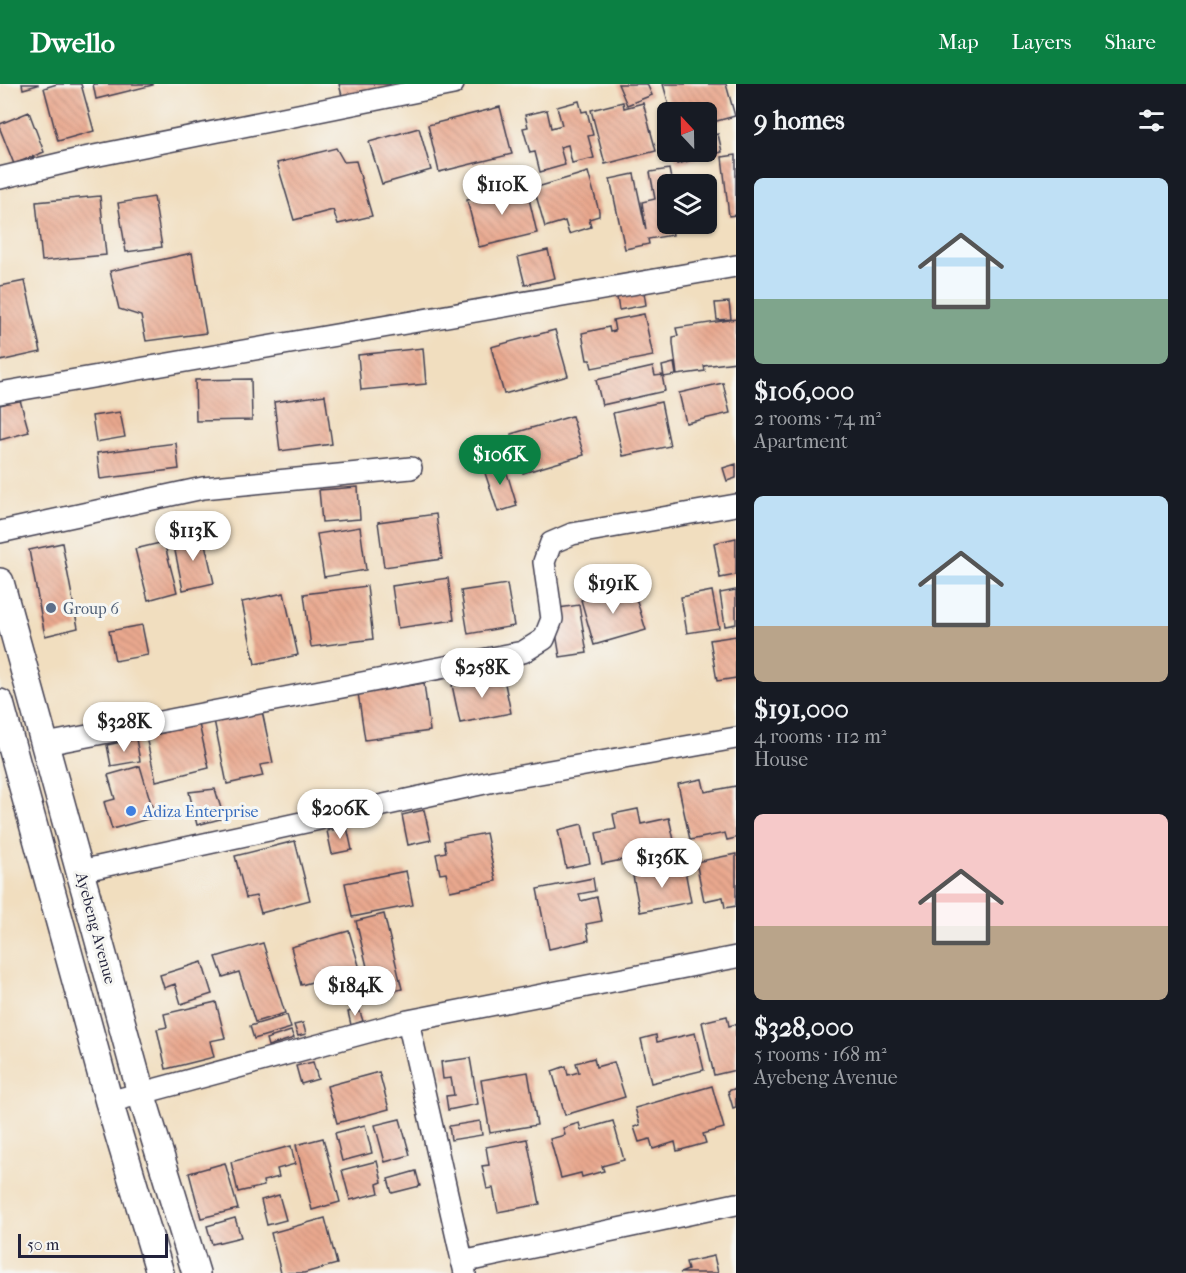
<!DOCTYPE html>
<html lang="en">
<head>
<meta charset="utf-8">
<style>
	body { margin:0; font-family:"IM FELL French Canon",serif; background:#242831; color:#f1f3f6; height:100vh; display:flex; flex-direction:column; font-size:22px; white-space:nowrap }
	* { box-sizing:border-box; margin:0 }
	p { font-size:20px; color:#9ea1a6 }
	.icon { flex:none; width:33px; height:33px; fill:none; stroke:currentColor; stroke-width:2; stroke-linecap:round; stroke-linejoin:round }
	.map { position:relative; flex:1; overflow:hidden }
	.details { display:flex; flex-direction:column; background:#171b24; width:450px }
	.details>* { flex:none }
	.needle { width:39px; rotate:338deg }
	.tools { position:absolute; left:657px; top:18px; display:grid; gap:12px }
	.tools a { display:grid; place-items:center; width:60px; height:60px; border-radius:9px; background:#171b24; box-shadow:0 2px 4px #0004; font-size:30px }
	.scale { position:absolute; left:18px; bottom:15px; width:150px; box-sizing:border-box; padding-left:6px; border:3px solid #22223b; border-top:0; font-size:16px; line-height:21px; white-space:nowrap; color:#22223b; -webkit-text-stroke:4px #f6f6f2; paint-order:stroke }
	.price { position:absolute; translate:-50% -51px; padding:0 14px; border-radius:21px; background:#fff; color:#222; font-size:20px; line-height:39px; filter:drop-shadow(0 2px 3px #0008) }
	.price::after { content:''; position:absolute; left:50%; top:36px; width:18px; height:14px; margin-left:-9px; background:inherit; clip-path:polygon(0 0,100% 0,50% 100%) }
	.price.active { background:#0b8043; color:#fff }
	ul { padding:0; list-style:none }
	li { display:grid; align-content:center; gap:12px; height:318px; padding:0 18px }
	li span { display:grid; place-items:center; height:186px; border-radius:9px; color:#555 }
	li>.icon { margin-inline-start:auto }
	span .icon { width:108px; height:108px; fill:#fffc; stroke-width:1 }
	li b { font-size:26px }
	h2 { display:flex; justify-content:space-between; align-items:center; height:72px; padding:0 18px; font-size:26px }
	header { display:flex; align-items:center; gap:36px; box-sizing:border-box; height:84px; padding:0 30px; background:#0b8043; color:#fff }
	header strong { font-size:28px }
	nav { display:flex; gap:33px; margin-inline-start:auto; font-size:21px }
	main { display:flex; flex:1; min-height:0 }
	.map>svg:first-child { display:block }
	.building { fill:url(#building-back-hatch) }
	.lines { fill:none; stroke-linecap:round; stroke-linejoin:round }
	.minor-casing { stroke:#413e4f; stroke-width:24 }
	.tertiary-casing { stroke:#413e4f; stroke-width:30 }
	.minor { stroke:#fff; stroke-width:21 }
	.tertiary { stroke:#fff; stroke-width:27 }
	.service-dot { fill:#5c6f8a; stroke:#f6f6f2; stroke-width:2 }
	.shop-dot { fill:#3f7fe0; stroke:#f6f6f2; stroke-width:2 }
	.labels { text-anchor:middle; dominant-baseline:central; stroke-width:6; stroke-linejoin:round; paint-order:stroke }
	.service-label { font-size:16px; fill:#4e5e75; stroke:#f6f6f2; text-anchor:start }
	.shop-label { font-size:16px; fill:#366cbe; stroke:#f6f6f2; text-anchor:start }
	.street-label { font-size:16px; fill:#22223b; stroke:#f6f6f2 }
</style>
</head>
<body>
<header>
<strong>Dwello</strong>
<nav><a>Map</a><a>Layers</a><a>Share</a></nav>
</header>
<main>
<div class="map">
<svg width="736" height="1189" viewBox="0 0 736 1189">
	<defs>
		<pattern id="building-back-hatch" width="6" height="6" patternUnits="userSpaceOnUse" patternTransform="scale(1.5)"><rect width="6" height="6" fill="#e9a88e"/><path d="M-1 5l2 2M0 0l6 6M5-1l2 2" fill="none" stroke="#c8907b"/></pattern>
	</defs>
	<rect width="100%" height="100%" fill="#f6f6f2"/>
	<filter id="ink" filterUnits="userSpaceOnUse"><feTurbulence type="fractalNoise" baseFrequency=".0167" numOctaves="2"/><feDisplacementMap in="SourceGraphic" scale="12" xChannelSelector="R" yChannelSelector="G"/><feConvolveMatrix kernelMatrix="1 2 1 2 8 2 1 2 1" color-interpolation-filters="sRGB"/></filter>
	<filter id="wash" filterUnits="userSpaceOnUse"><feTurbulence type="fractalNoise" baseFrequency=".008" numOctaves="4" result="noise"/><feDisplacementMap in="SourceGraphic" scale="24" xChannelSelector="R" yChannelSelector="G"/><feGaussianBlur stdDeviation="1.35" result="paint"/><feColorMatrix in="noise" values="0 0 0 0 0 0 0 0 0 0 0 0 0 0 0 0 0 1.4 0 .05"/><feComposite in="paint" operator="in"/></filter>
	<g filter="url(#wash)">
		<rect width="100%" height="100%" fill="#f1debf"/>
		<g id="blocks">
			<path class="building" d="M22 0H38V1L23 5Z
				M57 0H81L94 47 58 57 44 4Z
				M93 0H153V1L96 15Z
				M339 0H390L391 6 344 20Z
				M618 0H647L652 11 627 21Z
				M663 0H726L735 32 706 40V28H671Z
				M579 17 582 28 587 27 593 51 588 52 594 74 572 79 568 61 560 63 565 81 540 88 535 68 530 69 523 44 528 43 525 31 547 26 551 44 562 41 557 23Z
				M623 18 624 24 643 19 656 67 605 80 591 26Z
				M500 23 512 70 439 88 428 41Z
				M29 28 44 68 14 80 0 45V40Z
				M419 44 431 86 382 100 369 58Z
				M718 50 722 68 677 80 673 68H706V53Z
				M336 64 344 78 356 77 372 132 338 140 333 126 294 136 277 79Z
				M736 71V131L729 132 722 73Z
				M669 85 672 100H668V140H671L673 151 648 155 649 160 625 165 610 95 634 90 646 146 642 118 655 115 650 88Z
				M588 88 599 127V132L589 135 591 143 569 150 565 137 545 143 534 104Z
				M526 102 537 149 479 163 467 116Z
				M100 112 106 171 42 177 36 118Z
				M154 113 162 163 126 168 118 119Z
				M548 166 555 194 525 201 518 173Z
				M192 169 206 249 146 257 141 232 119 225 110 187Z
				M25 197 41 268 0 277V202Z
				M643 202 646 221 619 226 616 207Z
				M729 218 731 235 717 236 715 219Z
				M644 230 653 272 592 284 590 276H587L582 249 609 243 610 248 615 247 613 236Z
				M736 235V278L704 282 705 287 677 291 673 259V253L678 252 676 244Z
				M555 246 568 292 504 310 491 263Z
				M423 264 426 300 361 306 358 271Z
				M674 279 676 291 664 293 662 282Z
				M653 283 655 292 662 291 665 307 602 321 596 296Z
				M251 295 252 336 196 337 195 296Z
				M723 299 730 329 686 339 679 309Z
				M325 311 332 360 280 367 274 318Z
				M20 316 29 348 0 356V321Z
				M661 318 670 362 623 372 613 329Z
				M120 328 125 353 96 358 92 332Z
				M572 332 584 371 523 389 511 350Z
				M176 359 179 385 100 395 97 369Z
				M503 376 517 422 498 428 483 383Z
				M736 380V394L727 397 723 384Z
				M358 403 360 435 322 438 319 406Z
				M436 430 442 475 384 483 378 438Z
				M360 443 366 486 324 493 317 450Z
				M203 451 214 499 183 506 173 457Z
				M736 454V491L720 494 714 459Z
				M164 458 177 508 148 516 135 465Z
				M62 459 78 544 45 552 29 466Z
				M448 494 454 536 398 544 392 502Z
				M507 500 514 542 468 550 461 507Z
				M632 501 646 546 594 561 581 516Z
				M367 502 373 555 311 563 304 510Z
				M736 506V540L725 542 720 509Z
				M712 507 719 544 687 549 681 513Z
				M284 509 298 571 255 580 242 518Z
				M579 521 587 569 560 573 552 525Z
				M142 541 148 571 115 577 109 547Z
				M736 552V594L717 597 710 556Z
				M503 590 511 629 460 639 452 601Z
				M424 599 430 647 365 656 358 609Z
				M262 627 273 679 260 681 263 692 227 700 214 636Z
				M199 640 209 684 156 697 146 653Z
				M136 655 140 677 111 682 107 661Z
				M140 682 155 733 112 745 104 718 115 715 108 691Z
				M702 695 705 708 736 702V754L727 756 725 749 690 756 678 700Z
				M215 705 224 734 197 741 189 708Z
				M638 725 641 740 669 734 676 765 602 780 596 749 616 745 613 730Z
				M424 726 431 756 408 761 402 731Z
				M582 740 590 779 566 784 558 746Z
				M347 743 352 766 332 770 327 747Z
				M486 749 496 797 450 807 446 789 440 790 436 770 446 768 444 757Z
				M295 757 310 816 261 829 256 812 246 814 235 772Z
				M736 770V822L725 824 723 813 704 817 696 778Z
				M684 781 691 818 640 828 633 792Z
				M406 787 413 821 352 833 345 799Z
				M593 794 595 807 579 810 581 817 597 813 602 837 586 840 589 856 549 865 537 805Z
				M384 830 402 905 374 912 356 837Z
				M349 847 360 885 301 901 291 863Z
				M263 859 285 929 255 938 239 888 223 893 216 873Z
				M202 878 212 910 181 920 175 900 164 904 160 891Z
				M216 918 225 954 210 957 214 973 166 985 157 945 167 943 164 930Z
				M359 925 363 937 351 941 348 928Z
				M287 931 291 944 254 955 250 942Z
				M727 932 729 942 736 940V986L714 991 702 938Z
				M303 939 306 950 298 952 294 941Z
				M291 947 294 954 268 962 266 955Z
				M695 949 704 986 651 999 641 955 656 951 657 958Z
				M470 974 478 1020 448 1026 446 1012 454 1011 451 994 443 995 441 978Z
				M594 974 596 983 614 978 625 1013 565 1031 552 987 566 982 568 991 579 988 576 979Z
				M313 978 318 995 301 1000 296 982Z
				M379 988 389 1025 337 1039 327 1002Z
				M528 988 537 1041 490 1049 481 996Z
				M712 1002 724 1044 703 1050 706 1059 677 1067 675 1058 653 1065 650 1055 639 1058 634 1043 640 1041 635 1024Z
				M736 1004V1023L733 1024 728 1007Z
				M400 1035 410 1071 385 1078 375 1041Z
				M480 1037 482 1051 451 1056 449 1042Z
				M613 1037 624 1076 602 1082 604 1087 582 1093 581 1089 561 1094 550 1055 565 1051 563 1044 579 1039 581 1046Z
				M365 1041 372 1069 342 1077 335 1049Z
				M323 1054 340 1118 312 1126 296 1061Z
				M527 1055 540 1120 498 1128 493 1104 487 1105 482 1082 489 1081 486 1063Z
				M291 1062 295 1080 277 1085 279 1093 263 1097 264 1102 238 1108 231 1078Z
				M377 1077 382 1098 377 1100 379 1109 350 1116 342 1086Z
				M225 1079 238 1125 201 1134 189 1089Z
				M416 1087 420 1102 392 1109 388 1095Z
				M279 1111 286 1136 267 1141 261 1116Z
				M235 1134 241 1153 212 1160 207 1142Z
				M325 1134 337 1180 304 1189H281L271 1149Z
				M714 1172 718 1189H680L688 1186 686 1178Z"/>
		</g>
	</g>
	<g filter="url(#ink)">
		<use href="#blocks" fill-opacity="0" stroke="#413e4f" stroke-width="1.5"/>
		<g class="lines">
			<defs>
				<path id="minor" d="M0 94 84 74 453 0
					M0 309 736 182
					M0 448 203 404 411 384
					M46 660 523 568 544 555 552 535 544 478 551 459 572 450 736 421
					M80 787 494 697 736 654
					M408 937 465 1189
					M109 1018 408 937 736 873
					M462 1178 736 1120"/>
				<path id="tertiary" d="M0 498 141 1009 196 1189
					M0 619 109 1018 160 1189"/>
			</defs>
			<use href="#minor" class="minor-casing"/>
			<use href="#tertiary" class="tertiary-casing"/>
			<use href="#minor" class="minor"/>
			<use href="#tertiary" class="tertiary"/>
		</g>
	</g>
	<circle class="service-dot" cx="51" cy="524" r="6"/>
	<circle class="shop-dot" cx="131" cy="727" r="6"/>
	<g class="labels">
		<g class="service-label">
			<text x="63" y="524">Group 6</text>
		</g>
		<g class="shop-label">
			<text x="143" y="727">Adiza Enterprise</text>
		</g>
		<g class="street-label">
			<text transform="translate(96 844) rotate(75)">Ayebeng Avenue</text>
		</g>
	</g>
</svg>
<div class="tools">
<a><svg class="needle" viewBox="-14 -14 28 28"><path d="M0-13l5 13h-10z" fill="#e53935"/><path d="M0 13l5-13h-10z" fill="#9ea1a6"/></svg></a>
<a><svg class="icon" aria-label="layers" viewBox="0 0 24 24"><path d="M12 4l9 5-9 5-9-5zM3 14l9 5 9-5"/></svg></a>
</div>
<div class="scale">50 m</div>
<b class="price" style="left:502px;top:132px">$110K</b>
<b class="price active" style="left:500px;top:402px">$106K</b>
<b class="price" style="left:193px;top:478px">$113K</b>
<b class="price" style="left:613px;top:531px">$191K</b>
<b class="price" style="left:482px;top:615px">$258K</b>
<b class="price" style="left:124px;top:669px">$328K</b>
<b class="price" style="left:340px;top:756px">$206K</b>
<b class="price" style="left:662px;top:805px">$136K</b>
<b class="price" style="left:355px;top:933px">$184K</b>
</div>
<section class="details">
<h2>9 homes<svg class="icon" aria-label="filters" viewBox="0 0 24 24"><path d="M4 7h16M4 17h16"/><circle cx="9" cy="7" r="2"/><circle cx="15" cy="17" r="2"/></svg></h2>
<ul>
<li><span style="background:linear-gradient(#bfe0f5 65%,#7fa58c 0)"><svg class="icon" aria-label="home" viewBox="0 0 24 24"><path d="M3 11l9-7 9 7M6 9v11h12V9"/></svg></span><div><b>$106,000</b><p>2 rooms · 74 m²</p><p>Apartment</p></div></li>
<li><span style="background:linear-gradient(#bfe0f5 70%,#b9a48a 0)"><svg class="icon" aria-label="home" viewBox="0 0 24 24"><path d="M3 11l9-7 9 7M6 9v11h12V9"/></svg></span><div><b>$191,000</b><p>4 rooms · 112 m²</p><p>House</p></div></li>
<li><span style="background:linear-gradient(#f6c9c9 60%,#b9a48a 0)"><svg class="icon" aria-label="home" viewBox="0 0 24 24"><path d="M3 11l9-7 9 7M6 9v11h12V9"/></svg></span><div><b>$328,000</b><p>5 rooms · 168 m²</p><p>Ayebeng Avenue</p></div></li>
</ul>
</section>
</main>
</body>
</html>
